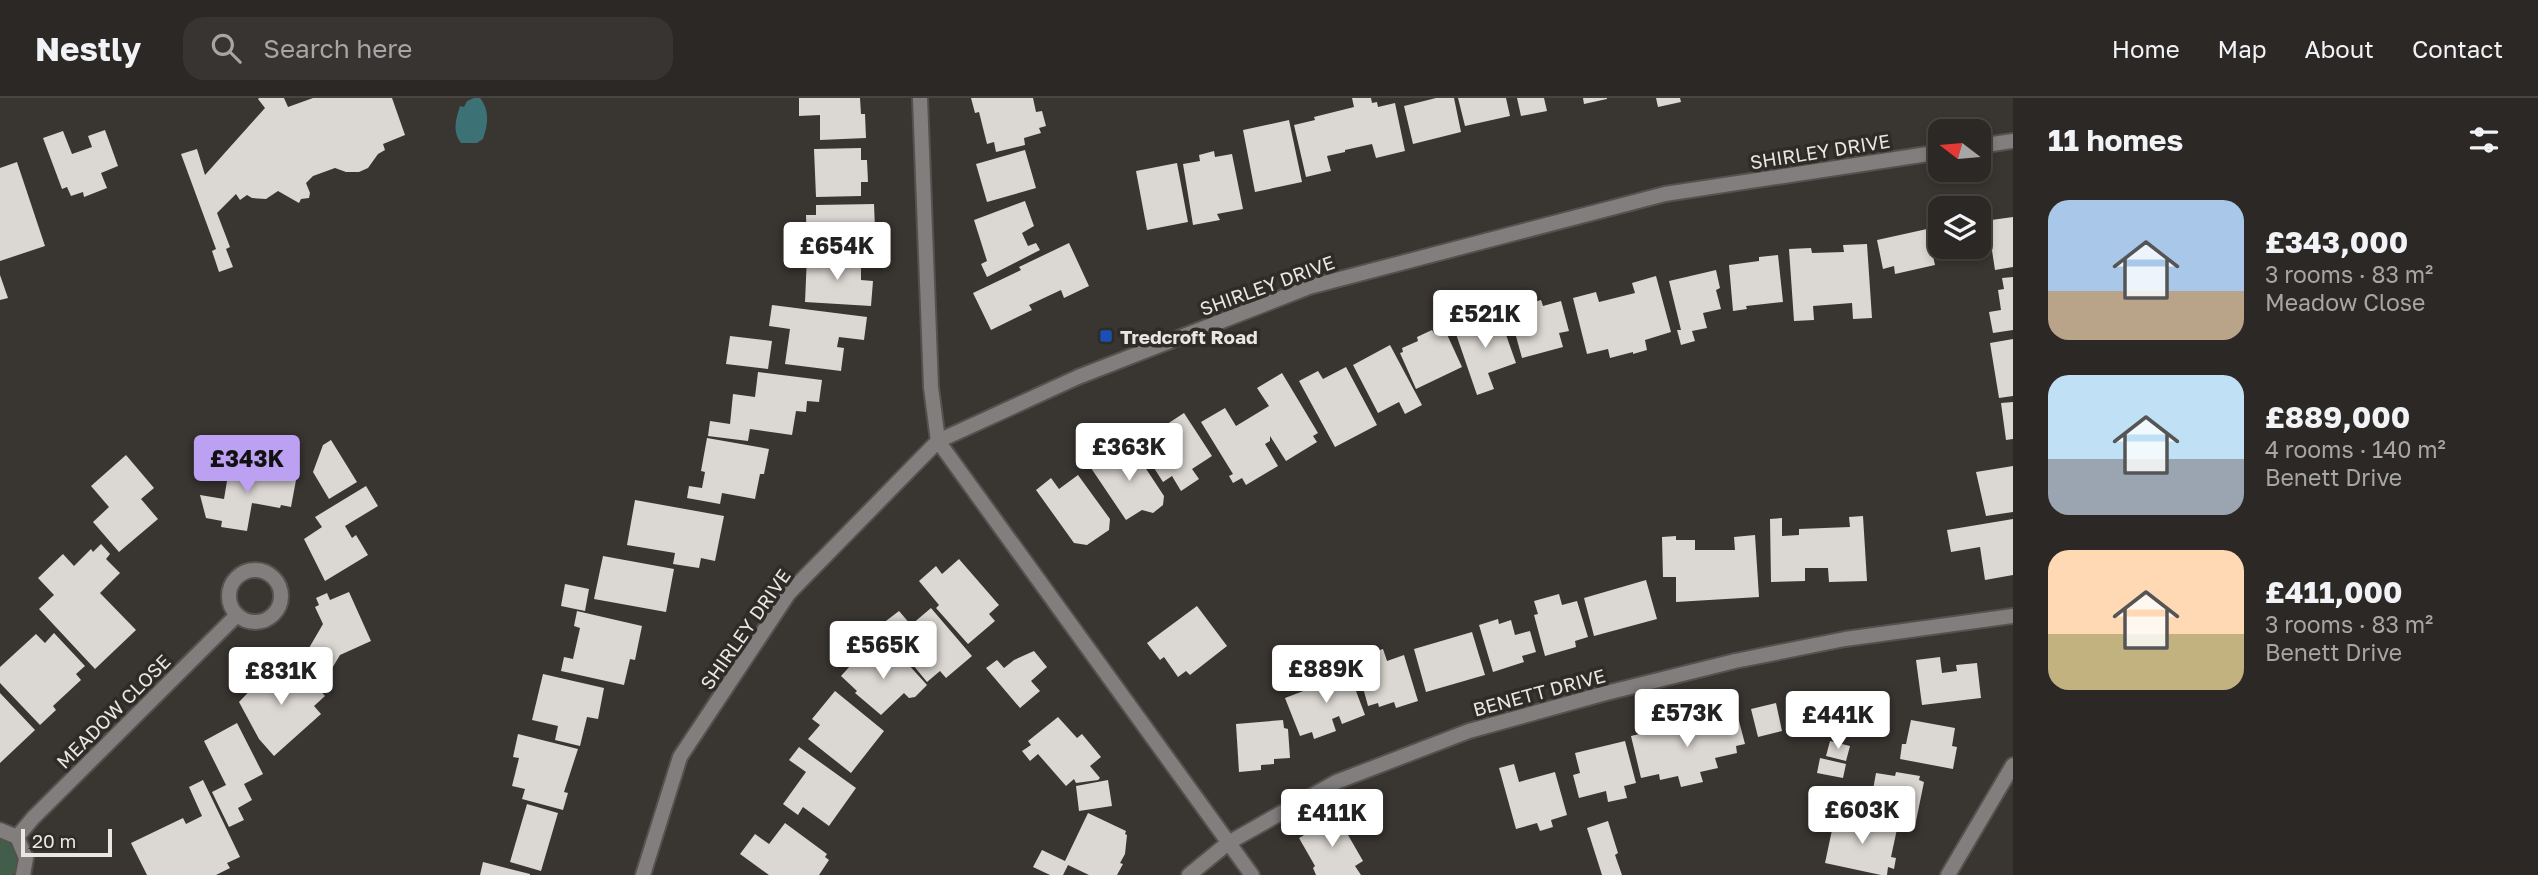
<!DOCTYPE html>
<html lang="en">
<head>
<meta charset="utf-8">
<style>
	body { margin:0; font-family:"Golos Text",sans-serif; background:#373432; color:#f1f3f6; height:100vh; display:flex; flex-direction:column; font-size:26px; white-space:nowrap }
	* { box-sizing:border-box; margin:0 }
	p { font-size:23px; color:#a6a6a7 }
	.icon { flex:none; width:38px; height:38px; fill:none; stroke:currentColor; stroke-width:2; stroke-linecap:round; stroke-linejoin:round }
	.map { position:relative; flex:1; overflow:hidden }
	.panel { display:flex; flex-direction:column; background:#2b2825; width:525px }
	.panel>* { flex:none }
	.needle { width:46px; rotate:286deg }
	.controls { position:absolute; left:1928px; top:21px; display:grid; gap:14px }
	.controls a { display:grid; place-items:center; width:63px; height:63px; border-radius:14px; background:#2b2825; box-shadow:0 4px 10px #0003,0 0 0 2px #474442; font-size:35px }
	.scale { position:absolute; left:21px; bottom:18px; width:91px; box-sizing:border-box; padding-left:7px; border:4px solid #e9e6e4; border-top:0; font-size:19px; line-height:24px; white-space:nowrap; color:#e9e6e4; -webkit-text-stroke:5px #2f2b27; paint-order:stroke }
	.price { position:absolute; translate:-50% -60px; padding:0 16px; border-radius:7px; background:#fff; color:#222; font-size:23px; line-height:46px; filter:drop-shadow(0 2px 4px #0008) }
	.price::after { content:''; position:absolute; left:50%; top:42px; width:21px; height:16px; margin-left:-10px; background:inherit; clip-path:polygon(0 0,100% 0,50% 100%) }
	.price.active { background:#bca0f2; color:#111 }
	ul { padding:0; list-style:none }
	li { display:flex; align-items:center; gap:21px; height:175px; padding:0 35px }
	li span { display:grid; place-items:center; flex:none; width:196px; height:140px; border-radius:21px; color:#555 }
	li>.icon { margin-inline-start:auto }
	span .icon { width:84px; height:84px; fill:#fffc; stroke-width:1 }
	li b { font-size:30px }
	h2 { display:flex; justify-content:space-between; align-items:center; height:84px; padding:0 35px; font-size:30px }
	header { display:flex; align-items:center; gap:42px; box-sizing:border-box; height:98px; padding:0 35px; background:#2b2825; border-bottom:2px solid #474442 }
	header strong { font-size:33px }
	nav { display:flex; gap:38px; margin-inline-start:auto; font-size:24px }
	.search { width:490px; height:63px; background:#373432; display:flex; align-items:center; gap:18px; box-sizing:border-box; padding:0 24px; border-radius:21px; color:#a6a6a7; font-size:26px }
	main { display:flex; flex:1; min-height:0 }
	.map>svg:first-child { display:block }
	.green { fill:#425e4a }
	.water { fill:#3c7175 }
	.building { fill:#dbd7d2 }
	.lines { fill:none; stroke-linecap:round; stroke-linejoin:round }
	.street-casing { stroke:#55514e; stroke-width:18 }
	.street { stroke:#817e7d; stroke-width:14 }
	.transit-dot { fill:#1a4fb4; stroke:#2f2b27; stroke-width:2.5 }
	.labels { text-anchor:middle; dominant-baseline:central; stroke-width:7; stroke-linejoin:round; paint-order:stroke }
	.street-label { font-size:19px; fill:#e9e6e4; stroke:#2f2b27 }
	.poi-label { font-size:19px; font-weight:bold; fill:#e9e6e4; stroke:#2f2b27; text-anchor:start }
</style>
</head>
<body>
<header>
<strong>Nestly</strong>
<div class="search"><svg class="icon" aria-label="search" viewBox="0 0 24 24"><circle cx="10" cy="10" r="6"/><path d="M15 15l6 6"/></svg>Search here</div>
<nav><a>Home</a><a>Map</a><a>About</a><a>Contact</a></nav>
</header>
<main>
<div class="map">
<svg width="2013" height="777" viewBox="0 0 2013 777">
	<rect width="100%" height="100%" fill="#393531"/>
	<path class="green" d="M0 740C12 745 21 753 18 767 17 771 16 775 12 777 8 777 4 777 0 777Z"/>
	<path class="water" d="M474 0H480C490 12 488 27 483 41L477 45H461C452 33 456 21 460 8L464 9 467 3Z"/>
	<path class="building" d="M259 0H284L288 9 313 0H392L405 37 383 46 385 52 378 56 368 70 359 74H346L335 70 313 78 306 85 310 95 309 100 301 101 299 105 278 93 266 101 252 100 247 97 240 102 236 96 217 115 230 149 226 151 233 169 219 174 212 153 216 151 181 56 197 51 205 77 265 10 258 1Z
		M799 0H860L861 16H865L866 40 820 42V17L799 18Z
		M971 0H1033L1036 14 1042 13 1046 28 1039 30 1041 35 1024 40 1025 47 996 54 994 44 987 46 979 14 975 15Z
		M1352 0H1371L1372 5 1377 4 1378 9 1395 5 1405 53 1376 60 1372 46 1345 52V54L1327 58 1331 73 1306 79 1294 27 1315 22 1314 19 1354 9Z
		M1436 0H1454L1461 34 1413 46 1404 8Z
		M1458 0H1506L1510 18 1465 28Z
		M1517 0H1544L1547 13 1521 18Z
		M1583 0H1607V1L1584 6Z
		M1656 0H1680L1681 4 1658 9Z
		M1289 22 1302 84 1255 94 1243 32Z
		M105 32 118 68 101 75 107 90 84 99 83 94 71 98 67 89 62 91 43 40 63 33 72 56 92 49 88 38Z
		M861 50V62H867L868 84H861V98L816 99 814 51Z
		M1025 52 1036 90 987 104 976 66Z
		M1214 53 1215 59 1232 56 1243 111 1217 116 1220 122 1193 127 1183 66 1200 63 1199 57Z
		M17 64 45 148 0 163V70Z
		M1177 65 1188 124 1147 132 1136 73Z
		M1025 103 1034 128 1022 135 1028 148 1036 145 1040 152 987 179 981 166 987 163 974 122Z
		M874 106 875 131H867L868 149H863V152L817 153V150H807L806 117H816V107Z
		M2013 119V169L1995 172 1991 146 1988 147 1984 123Z
		M1927 131 1935 167 1895 176 1894 168 1883 171 1877 142Z
		M1069 145 1089 188 1064 200 1061 192 1029 207 1032 212 991 232 973 195 1021 172 1019 169Z
		M1867 146 1872 220 1853 221 1852 205 1813 208 1814 222 1794 223 1789 151 1811 150 1812 155 1844 154 1843 147Z
		M1778 157 1783 204 1746 208 1747 211 1733 213 1729 167 1759 163V159Z
		M807 158 861 161V182L873 183 871 208 805 204Z
		M1716 172 1720 190 1716 192 1721 211 1703 215 1707 230 1692 233 1695 243 1681 247 1677 232H1681L1669 183Z
		M0 177 8 200 0 202Z
		M1656 178 1671 234 1645 242 1647 252 1633 256V254L1610 260 1608 251 1587 256 1573 200 1596 194 1599 204 1635 195 1632 185Z
		M2013 179V232L1993 235 1989 214 2001 212 1998 192 2004 191 2002 180Z
		M1541 202 1543 208 1561 203 1569 233 1559 235 1563 249 1522 260 1514 231 1522 229 1517 209Z
		M772 207 867 219 864 242 839 239 837 249 844 250 841 273 785 266 790 231 769 228Z
		M1487 216 1488 221 1499 217 1516 265 1488 275 1494 291 1477 297 1455 233 1469 228 1467 223Z
		M1444 230 1462 269 1416 291 1400 255 1403 254 1402 250 1418 243 1417 239 1432 232 1434 235Z
		M730 238 772 243 768 271 726 266Z
		M2013 241V298L1999 300 1990 245Z
		M1390 247 1422 307 1405 316 1399 304 1378 315 1353 267Z
		M1346 269 1377 327 1335 349 1299 283 1318 273 1323 281Z
		M758 274 822 282 819 304 807 303 806 314 796 313 792 337 750 331 748 343 708 338 710 323 730 326 733 296 755 299Z
		M1282 275 1318 335 1313 338 1317 344 1286 363 1270 338V343L1265 346 1278 368 1246 387 1242 380 1233 385 1229 378 1233 376 1201 324 1225 310 1236 328 1269 308 1257 290Z
		M2013 304V341L2006 342 2001 305Z
		M1184 315 1212 358 1192 371 1199 381 1181 393 1172 378 1163 384 1138 345Z
		M707 340 769 351 764 376H760L755 401 722 395 720 406 687 400 689 388 702 390 705 374 701 373Z
		M331 342 357 384 329 401 313 374 323 347Z
		M1129 345 1164 398 1163 407 1153 415 1142 412 1126 422 1091 370Z
		M219 349 226 377 202 383 196 355Z
		M126 357 154 390 141 401 158 421 119 454 93 424 109 409 91 388Z
		M231 359 257 364 255 373 284 378V380L296 382 291 409 281 407 280 410 252 405 247 433 221 429 222 423 206 420 200 397 224 401Z
		M2013 368V414L1986 418 1976 374Z
		M1078 377 1110 421 1109 432 1087 447 1074 445 1036 392 1051 380 1059 391Z
		M366 388 378 408 345 428 352 440 356 437 368 457 325 483 304 441 322 429 315 419Z
		M635 402 724 418 715 463 701 460 699 470 673 466 675 455 627 447Z
		M1863 418 1867 483 1829 484 1828 470H1805V483L1771 484 1770 421 1782 420V438L1799 437V431L1850 429 1849 419Z
		M2013 421V477L1985 482 1980 449 1951 454 1947 432Z
		M1755 437 1759 499 1676 504V479H1663L1662 439 1676 438V442H1695V452H1735L1734 439Z
		M101 446 110 456 106 461 120 475 100 495 136 532 95 571 39 511 54 497 38 480 63 456 74 468 91 451 93 454Z
		M603 458 674 471 666 514 594 501Z
		M959 461 999 507 989 516 995 523 968 546 936 510 939 507 919 483 936 468 942 476Z
		M1646 482 1657 521 1594 538 1584 500Z
		M565 486 589 491 585 513 561 508Z
		M349 494 371 543 340 557 328 577 302 562 323 526 315 509 319 507 316 500 327 495 330 502Z
		M1559 496 1562 507 1577 503 1588 539 1575 543 1576 549 1545 558 1534 517 1538 516 1534 503Z
		M1197 508 1227 548 1190 577 1186 573 1178 579 1164 559 1160 562 1147 545Z
		M931 510 972 558 946 580 940 573 927 584 904 556 906 554 882 526 899 513 911 527Z
		M577 513 642 528 635 562 630 561 624 587 561 573 564 559 573 561 580 530 574 528Z
		M1498 521 1499 526 1511 522 1515 537 1530 533 1536 554 1522 558 1524 564 1493 574 1479 527Z
		M1472 534 1485 577 1426 594 1414 551Z
		M54 535 85 568 76 576 81 582 53 608 56 612 40 627 0 585V569L36 536 45 545Z
		M884 550 904 567 907 565 927 587 915 599 909 600 904 595 881 617 855 595 857 593 841 578 859 558 868 568Z
		M1383 551 1387 563 1404 557 1418 603 1396 610 1394 604 1379 609 1378 605 1368 608 1362 586 1373 583 1365 557Z
		M1034 553 1047 569 1031 583 1040 593 1020 610 986 570 997 562 1004 570 1014 562Z
		M1940 559 1942 575 1957 573 1956 567 1977 565 1981 600 1922 607 1916 562Z
		M286 562 313 593 317 589 325 598 314 608 321 616 274 658 259 641 239 604 264 578 266 580Z
		M1347 569 1365 617 1342 626 1339 618 1332 621 1336 633 1314 641 1312 634 1300 638 1285 600 1327 584 1325 578Z
		M543 576 604 590 598 621 587 619 580 648 555 642 558 628 532 622Z
		M835 593 884 633 851 675 808 641 820 627 812 621Z
		M0 595 35 632 0 665Z
		M1776 605 1782 633 1758 639 1751 611Z
		M1729 614 1730 621 1738 619 1745 646 1736 648 1737 655 1715 660 1718 670 1700 674 1703 684 1681 689 1678 678 1660 682 1659 676 1641 680 1631 638 1694 623 1695 629 1713 625 1711 619Z
		M1058 619 1077 640 1082 636 1101 659 1090 668 1100 680 1098 682 1076 685 1074 681 1066 688 1038 656 1030 663 1022 653 1031 647 1028 643Z
		M1283 622 1284 630 1288 631 1290 660 1274 661V666L1261 667V672L1239 674 1236 626Z
		M1911 622 1955 630 1952 648 1957 649 1953 671 1900 661 1902 646H1906Z
		M237 625 263 676 244 686 252 702 238 710 244 722 229 729 212 694 226 687 204 643Z
		M518 636 578 651 564 694 568 695 563 712 522 701 525 691 512 688 519 660 513 659Z
		M1625 643 1636 685 1624 688 1627 700 1608 704 1606 693 1579 700 1573 677 1580 675 1575 655Z
		M1830 643 1850 648 1846 663 1826 658Z
		M799 649 856 690 829 728 803 709 798 717 783 706 806 674 789 662Z
		M1820 660 1846 666 1843 680 1817 675Z
		M1514 666 1519 684 1555 674 1567 717 1551 722 1553 729 1540 733 1537 725 1516 731 1499 670Z
		M1896 674 1920 678 1919 682 1924 684 1915 728 1868 719 1876 675 1895 678Z
		M203 682 240 759 227 765 230 770 216 777H147L131 745 183 720 186 726 202 718 189 689Z
		M1108 682 1112 708 1079 713 1076 688Z
		M527 706 558 715 541 773 510 764Z
		M1088 715 1126 733 1125 736 1127 737 1125 756 1120 765 1123 766 1117 777H1089L1068 767 1063 777H1050L1033 769 1042 752 1065 763Z
		M1342 715 1353 734 1348 737 1363 763 1355 768 1361 777H1316L1313 770 1315 768 1299 740Z
		M1835 718 1897 731 1891 759 1896 760 1894 771 1888 769 1887 777H1881L1825 765Z
		M1608 723 1618 755 1615 757 1622 777H1602L1587 730Z
		M785 725 827 756 825 759 829 762 819 777H769L740 756 755 736 769 746Z
		M483 764 530 776V777H480Z"/>
	<g class="lines">
		<defs>
			<path id="street" d="M920 0 931 289 938 343 1252 777
				M1979 48 2013 43
				M229 498a26 26 0 1 1 52 0a26 26 0 1 1-52 0Z
				M0 732 17 739 33 720 237 517
				M17 739 26 760 23 777
				M643 777 680 659 789 495 938 343 1078 279 1309 189 1665 96 1941 54
				M1189 777 1228 745 1336 684 1469 633 1606 595 1735 563 1845 541 2013 518
				M1948 777 2013 667"/>
		</defs>
		<use href="#street" class="street-casing"/>
		<use href="#street" class="street"/>
	</g>
	<rect class="transit-dot" x="1099" y="231" width="14" height="14" rx="3.5"/>
	<g class="labels">
		<g class="street-label">
			<text transform="translate(1820 53) rotate(-9)">SHIRLEY DRIVE</text>
			<text transform="translate(1267 187) rotate(-20)">SHIRLEY DRIVE</text>
			<text transform="translate(745 531) rotate(-55)">SHIRLEY DRIVE</text>
			<text transform="translate(1539 594) rotate(-15)">BENETT DRIVE</text>
			<text transform="translate(113 613) rotate(-45)">MEADOW CLOSE</text>
		</g>
		<g class="poi-label">
			<text x="1120" y="238">Tredcroft Road</text>
		</g>
	</g>
</svg>
<div class="controls">
<a><svg class="needle" viewBox="-14 -14 28 28"><path d="M0-13l5 13h-10z" fill="#e53935"/><path d="M0 13l5-13h-10z" fill="#a6a6a7"/></svg></a>
<a><svg class="icon" aria-label="layers" viewBox="0 0 24 24"><path d="M12 4l9 5-9 5-9-5zM3 14l9 5 9-5"/></svg></a>
</div>
<div class="scale">20 m</div>
<b class="price" style="left:837px;top:184px">£654K</b>
<b class="price" style="left:1485px;top:252px">£521K</b>
<b class="price" style="left:1129px;top:385px">£363K</b>
<b class="price active" style="left:247px;top:397px">£343K</b>
<b class="price" style="left:883px;top:583px">£565K</b>
<b class="price" style="left:1326px;top:607px">£889K</b>
<b class="price" style="left:281px;top:609px">£831K</b>
<b class="price" style="left:1687px;top:651px">£573K</b>
<b class="price" style="left:1838px;top:653px">£441K</b>
<b class="price" style="left:1862px;top:748px">£603K</b>
<b class="price" style="left:1332px;top:751px">£411K</b>
</div>
<section class="panel">
<h2>11 homes<svg class="icon" aria-label="filters" viewBox="0 0 24 24"><path d="M4 7h16M4 17h16"/><circle cx="9" cy="7" r="2"/><circle cx="15" cy="17" r="2"/></svg></h2>
<ul>
<li><span style="background:linear-gradient(#a9c7e8 65%,#b9a48a 0)"><svg class="icon" aria-label="home" viewBox="0 0 24 24"><path d="M3 11l9-7 9 7M6 9v11h12V9"/></svg></span><div><b>£343,000</b><p>3 rooms · 83 m²</p><p>Meadow Close</p></div></li>
<li><span style="background:linear-gradient(#bfe0f5 60%,#9aa5b1 0)"><svg class="icon" aria-label="home" viewBox="0 0 24 24"><path d="M3 11l9-7 9 7M6 9v11h12V9"/></svg></span><div><b>£889,000</b><p>4 rooms · 140 m²</p><p>Benett Drive</p></div></li>
<li><span style="background:linear-gradient(#ffd9b3 60%,#c2b280 0)"><svg class="icon" aria-label="home" viewBox="0 0 24 24"><path d="M3 11l9-7 9 7M6 9v11h12V9"/></svg></span><div><b>£411,000</b><p>3 rooms · 83 m²</p><p>Benett Drive</p></div></li>
</ul>
</section>
</main>
</body>
</html>
